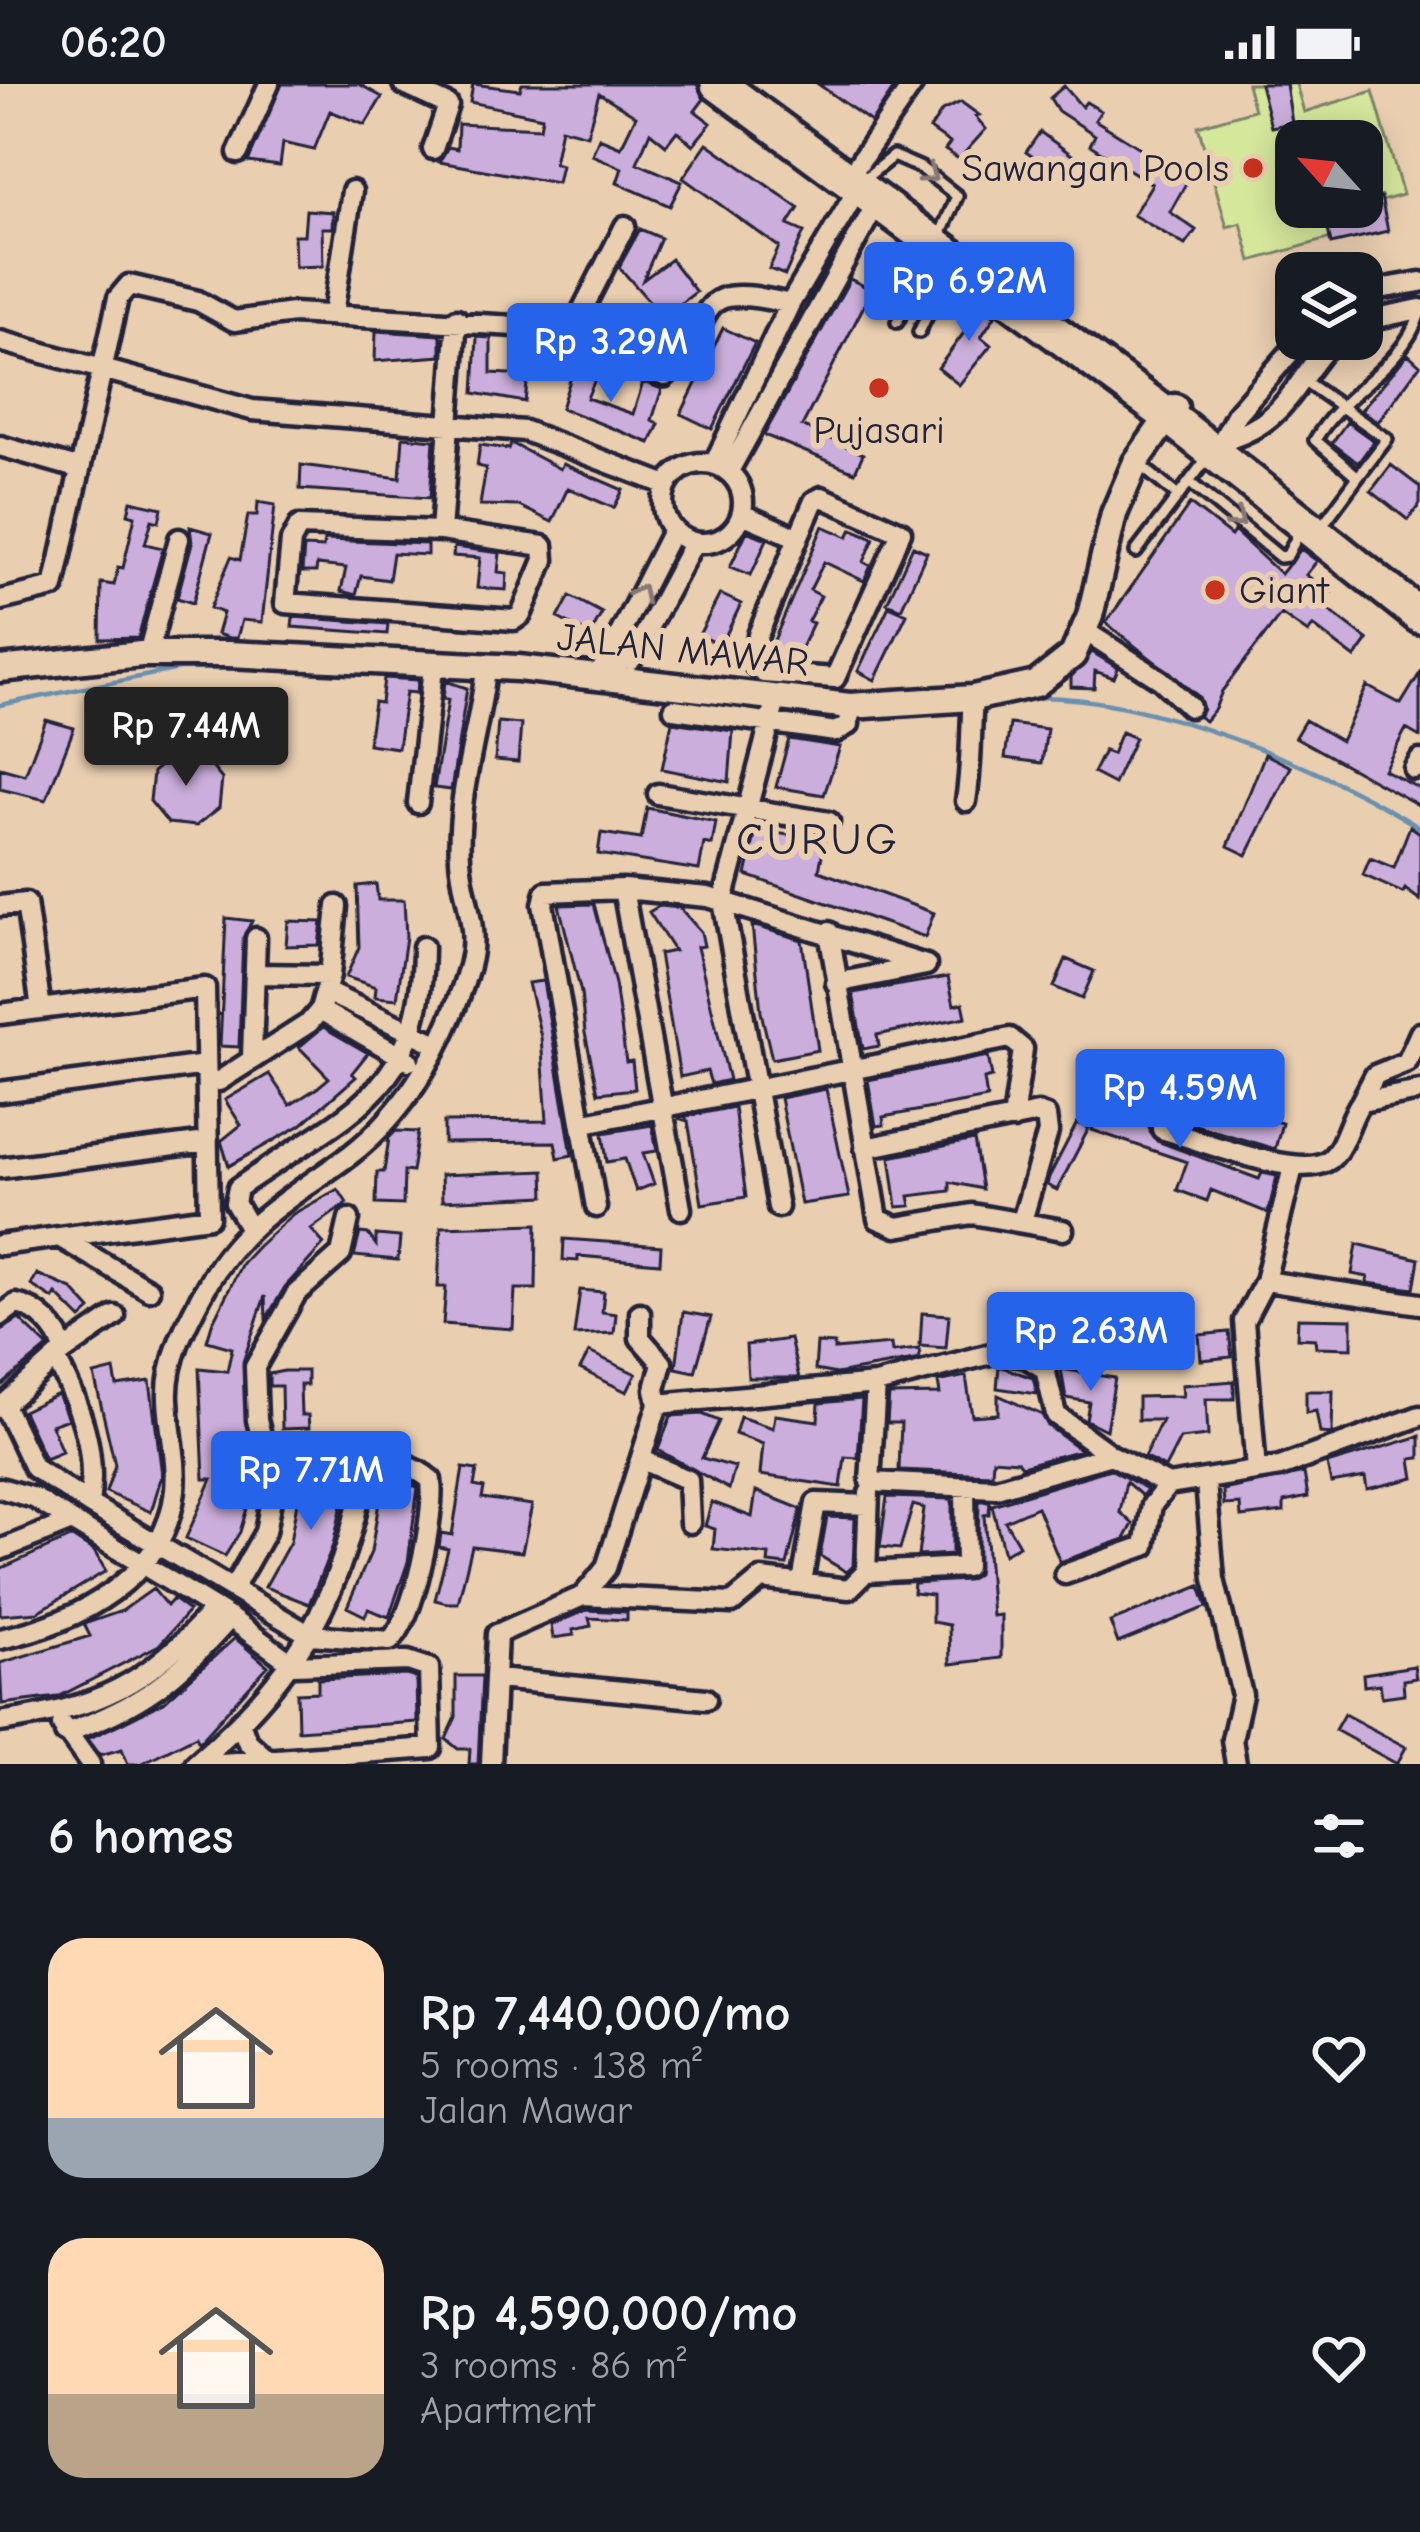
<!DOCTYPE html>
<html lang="en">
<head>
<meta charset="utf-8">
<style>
	body { margin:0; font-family:"Comic Neue",sans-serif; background:#242831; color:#f1f3f6; height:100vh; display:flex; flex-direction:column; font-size:45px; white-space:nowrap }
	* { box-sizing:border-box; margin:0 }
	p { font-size:39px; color:#9ea1a6 }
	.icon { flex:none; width:66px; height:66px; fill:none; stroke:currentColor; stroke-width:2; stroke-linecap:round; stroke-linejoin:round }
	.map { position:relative; height:1680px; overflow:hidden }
	.side { display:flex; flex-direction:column; background:#171b24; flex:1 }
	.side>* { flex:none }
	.needle { width:78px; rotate:297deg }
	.tools { position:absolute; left:1275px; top:36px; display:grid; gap:24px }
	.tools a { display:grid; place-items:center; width:108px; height:108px; border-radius:24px; background:#171b24; box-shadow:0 6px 30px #0003; font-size:60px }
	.price { position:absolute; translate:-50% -102px; padding:0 27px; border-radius:12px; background:#2563eb; color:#fff; font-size:39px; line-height:78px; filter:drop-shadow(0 3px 6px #0008) }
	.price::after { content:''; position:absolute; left:50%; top:72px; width:36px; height:27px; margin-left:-18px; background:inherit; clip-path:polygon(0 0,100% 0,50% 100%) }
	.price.on { background:#222; color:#fff }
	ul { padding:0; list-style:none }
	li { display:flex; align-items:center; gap:36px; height:300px; padding:0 48px }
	li span { display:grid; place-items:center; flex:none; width:336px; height:240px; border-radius:36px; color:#555 }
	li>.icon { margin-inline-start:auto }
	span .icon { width:144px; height:144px; fill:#fffc; stroke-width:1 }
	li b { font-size:51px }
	h2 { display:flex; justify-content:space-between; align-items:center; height:144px; padding:0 48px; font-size:51px }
	.status { display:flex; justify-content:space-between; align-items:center; height:84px; padding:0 60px; background:#171b24; direction:ltr }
	.status svg { height:33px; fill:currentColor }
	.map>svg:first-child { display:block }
	.green { fill:#d5e79b; stroke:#7c846b; stroke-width:3; fill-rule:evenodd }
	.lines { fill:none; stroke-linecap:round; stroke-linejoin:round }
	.stream { stroke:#6b90af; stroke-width:4.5 }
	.building { fill:#cbaedb; stroke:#22223b; stroke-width:3 }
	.lane-casing { stroke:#22223b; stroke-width:18 }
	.street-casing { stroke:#22223b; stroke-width:27 }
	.secondary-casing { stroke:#22223b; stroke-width:33 }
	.highway-casing { stroke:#22223b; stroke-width:42 }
	.lane { stroke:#e9ceb0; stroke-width:9 }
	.street { stroke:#e9ceb0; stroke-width:18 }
	.secondary { stroke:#e9ceb0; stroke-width:24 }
	.highway { stroke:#e9ceb0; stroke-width:33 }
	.oneway { stroke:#867876 }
	.poi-dot { fill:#c8321e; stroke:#e9ceb0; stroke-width:4.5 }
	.labels { text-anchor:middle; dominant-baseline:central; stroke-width:12; stroke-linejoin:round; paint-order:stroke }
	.poi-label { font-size:39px; fill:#22223b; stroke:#e9ceb0; text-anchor:end }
	.street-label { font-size:39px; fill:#22223b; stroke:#e9ceb0 }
	.quarter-label { font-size:45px; letter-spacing:3px; fill:#22223b; stroke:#e9ceb0 }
</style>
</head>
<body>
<div class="status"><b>06:20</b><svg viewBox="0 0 49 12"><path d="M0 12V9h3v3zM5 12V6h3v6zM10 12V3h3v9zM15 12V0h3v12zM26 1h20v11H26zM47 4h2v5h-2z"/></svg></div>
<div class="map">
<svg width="1420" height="1680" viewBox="0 0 1420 1680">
	<rect width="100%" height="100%" fill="#e9ceb0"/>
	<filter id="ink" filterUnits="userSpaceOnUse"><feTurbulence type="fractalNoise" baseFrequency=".00833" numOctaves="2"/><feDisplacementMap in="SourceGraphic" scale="24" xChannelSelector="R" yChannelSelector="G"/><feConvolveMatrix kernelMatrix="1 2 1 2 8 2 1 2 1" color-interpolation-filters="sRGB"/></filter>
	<g filter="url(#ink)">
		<path class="green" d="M1247 0H1296L1304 28 1373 7 1403 111 1367 121 1373 142 1251 177 1241 139 1227 143 1198 42 1254 26ZM1296 57H1362V123H1296Z"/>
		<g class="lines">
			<path class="stream" d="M1032 613C1151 611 1319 682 1420 744
				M0 621 179 585 279 584"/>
		</g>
		<path class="building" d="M282 0H359L382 13 365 41 330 27 314 66 283 59 280 82 248 78Z
			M473 0 520 6 522 0H697L704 15 695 27 711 39 693 61 677 47 666 61 650 48 637 79 682 98 670 122 617 99 622 84 592 71 599 54 621 63 636 32 599 9 587 51 561 44 554 79 561 81 557 99 439 78 448 63 457 65 458 40 540 44 542 33 470 18Z
			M818 0H897L871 38Z
			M1260 0H1286L1292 39 1271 43Z
			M1064 2 1082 23 1086 18 1101 27 1095 36 1189 94 1170 128 1196 146 1185 161 1133 131 1152 100 1090 61 1095 51 1058 27 1050 14Z
			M961 18 979 31 975 32 986 45 959 75 945 66 950 59 930 45 942 27Z
			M1040 48 1079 76 1068 97 1026 68Z
			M707 59 799 124 788 141 804 148 785 191 769 185 779 163 683 94Z
			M1381 113 1388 147 1331 160 1324 126 1362 123V117Z
			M306 126 333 128 332 144H322L323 182 295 183 294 151H304Z
			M640 145 661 154 643 196 671 175 696 208 663 233 619 183Z
			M850 195 872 206 802 342 863 370 855 388 764 351Z
			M971 213 995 232 981 253 991 261 959 301 938 284 974 235 962 226Z
			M723 244 755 259 712 345 681 330Z
			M376 247 441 251V272L375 277Z
			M477 253 491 254V289L528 291 525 318 474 309Z
			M1408 270 1420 281 1378 338 1361 326Z
			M577 274 600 284 587 314 633 330 643 298 662 305 652 336 659 340 650 359 561 324Z
			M1347 338 1374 357 1358 379 1332 359Z
			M403 353 434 356 430 414 300 405 301 381 400 394Z
			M511 359 560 385 563 380 623 406 614 424 568 404 552 438 519 422 480 421 486 384 477 382 480 361 509 365Z
			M1391 381 1420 403V420L1408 436 1371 407Z
			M131 417 162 424 159 438 152 436 145 460 163 464 138 554 100 555 101 499 114 501 118 483 123 484 135 432 128 430Z
			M258 418 275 421 262 538 242 536 237 554H229L217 550 223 529 210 524 231 473 240 476 248 431H257Z
			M1190 420 1231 452 1234 447 1281 490 1301 465 1317 477 1306 491 1331 509 1322 521 1368 556 1355 574 1313 542 1308 549 1281 530 1222 607 1215 625 1205 637 1199 633 1203 625 1199 613 1106 539Z
			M823 442 848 453 852 445 874 454 864 478 871 482 864 497 824 478 810 506 821 512 808 537 813 539 794 578 787 577 769 568Z
			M190 443 212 449 193 519 177 514 192 459Z
			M747 447 767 455 751 491 730 483Z
			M324 456 427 460V471L393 469 389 496 361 492 356 511 341 507 346 484 317 481 316 488H302L304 463 323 464Z
			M913 462 927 468 901 525 887 519Z
			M454 463 500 469 498 488 507 489 506 506 477 504 480 474 453 472Z
			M720 510 741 520 721 561 699 551Z
			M570 512 602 529 590 551 558 534Z
			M889 522 907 530 875 596 858 587Z
			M293 533 388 540 387 550 292 543Z
			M1092 568 1118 584 1114 594 1095 587 1094 604 1071 603V593Z
			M1420 589V653L1406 645 1384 686 1420 705V722L1295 653 1305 636 1341 657 1367 602 1401 620Z
			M384 594 418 596 417 609 406 608 398 664 368 660 374 618 381 619Z
			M445 597 467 604 451 706 434 704 448 616 443 615Z
			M46 636 74 644 46 716 0 705V684L25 691Z
			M498 638 521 640 518 678 495 676Z
			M672 638 733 647 729 698 662 685Z
			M1010 640 1047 645 1042 679 1005 674Z
			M1121 648 1135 654 1114 700 1093 689 1104 667 1112 670Z
			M789 655 840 663 824 711 776 703Z
			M193 660 222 695 219 724 196 742 168 739 150 717 153 688 175 670 193 672Z
			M1265 670 1291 683 1247 771 1228 762Z
			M647 724 716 738 712 761 704 759 699 786 598 770 601 749 641 755Z
			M1410 742 1420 749V816L1405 805 1403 809 1363 791 1370 774 1394 784Z
			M756 747 825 755 819 787 934 829 925 853 746 791Z
			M376 800 378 816H404L406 853 397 915 375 913 376 903 346 893 359 863 357 802Z
			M594 820 615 900 626 978 632 977 635 1005 598 1009 585 949 581 909 559 821Z
			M659 822 680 824 701 848 704 862 697 863 729 996 711 1000 707 987 680 993 659 870 674 867 649 828Z
			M226 834 252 837 243 854 239 963 220 962Z
			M288 837 322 838 319 861 286 862Z
			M752 841 802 856 818 966 772 975 761 928Z
			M1066 875 1094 887 1082 915 1054 903Z
			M948 893 954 921 963 919 966 933 877 951 879 962 863 965 853 909Z
			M543 897 572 1071 558 1074 555 1058 444 1059V1038L547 1037 541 953 528 899Z
			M323 943 368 969 352 989 356 993 301 1041 229 1082 221 1057 241 1041 225 1016 269 990 290 1021 317 1004 329 994 299 963Z
			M988 972 992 993 984 995 987 1014 883 1033 884 1041 876 1042 868 996Z
			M1116 998 1159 1009 1149 1043 1157 1057 1259 1095 1262 1089 1277 1092 1268 1129 1211 1106 1207 1117 1177 1106 1187 1078 1092 1046 1099 1027 1107 1030Z
			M826 1005 849 1113 801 1120 780 1014Z
			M1269 1012 1270 1036 1282 1039 1275 1065 1178 1036 1185 1013 1204 1017 1202 1024Z
			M734 1023 746 1113 702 1120 688 1037 678 1034Z
			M1077 1039 1089 1044 1057 1106 1047 1101 1049 1093Z
			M652 1041 657 1067 643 1069 654 1100 636 1107 625 1075 607 1078 603 1049Z
			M396 1047 418 1048 412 1088 404 1087 403 1121 376 1120 377 1088H384L389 1054Z
			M974 1056 982 1105 950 1098V1107L909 1112 911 1122 897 1123 890 1073Z
			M544 1087 545 1112 442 1117 441 1091Z
			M338 1105 347 1119 311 1145 324 1160 285 1203 266 1235 265 1212 243 1278 253 1404 240 1448 225 1472 186 1454 212 1395H204L199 1284 227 1287 232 1264 207 1257 212 1240 242 1179 258 1162 293 1130Z
			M537 1140 536 1205H515L513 1245 443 1240 446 1203H438L441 1143Z
			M360 1149 368 1150 376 1161V1151L400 1153 398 1176 354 1172Z
			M564 1155 661 1162 660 1179 578 1172V1177L563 1176Z
			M1357 1160 1419 1175 1414 1205 1367 1199 1368 1193 1352 1190Z
			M37 1190 72 1205 91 1226 81 1235 56 1210 53 1215 31 1201Z
			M580 1206 604 1208 602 1228 616 1230 614 1249 574 1251Z
			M683 1228 711 1233 695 1288 676 1284Z
			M922 1229 949 1231 946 1264 920 1262Z
			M1298 1234 1352 1235V1264L1316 1263 1315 1255 1297 1254Z
			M19 1235 48 1263 0 1303V1247Z
			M1229 1248 1232 1273 1201 1276 1199 1251Z
			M790 1255 799 1294H748L746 1261Z
			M817 1259 834 1260V1265L891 1260 892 1268 919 1265 920 1275 836 1290 815 1286Z
			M589 1268 636 1290 627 1308 580 1285Z
			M999 1282 1033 1294 1037 1310 997 1304Z
			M1061 1285 1115 1294 1106 1346 1086 1336 1089 1318 1066 1314Z
			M114 1286 117 1302 150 1297 162 1391 151 1428 106 1408 115 1381 94 1291Z
			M284 1287H307V1301H300L301 1331H308L309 1344 282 1345 281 1302H269V1290Z
			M966 1292 972 1332 998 1330V1311L1042 1331 1048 1342 1081 1366 1022 1382 1018 1377 993 1375 992 1390 899 1386 901 1339H887L889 1311 940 1310 938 1298Z
			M1234 1297V1315H1206L1208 1352 1180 1355 1165 1384 1144 1373 1162 1336H1138V1313L1183 1312 1182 1301Z
			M1306 1307H1333L1332 1350 1320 1349 1316 1327 1306 1329Z
			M58 1310 68 1335 51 1341 62 1368 45 1375 23 1327Z
			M862 1315 858 1374 845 1373 841 1403 760 1391 763 1360 735 1350 740 1333 773 1344 775 1331 818 1337 819 1319Z
			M702 1330 719 1337 702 1374 735 1383 729 1405 658 1366 671 1332Z
			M1420 1352V1374L1411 1375 1414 1394 1367 1405 1365 1393 1331 1399 1327 1380Z
			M303 1384 350 1385 333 1461 309 1520 265 1503 290 1458Z
			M463 1384 477 1386 474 1402 484 1404 482 1414 532 1421 522 1468 472 1462 458 1519H447L435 1516 448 1465 439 1463 441 1449 452 1451Z
			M1110 1385 1147 1405 1142 1412 1126 1398 1120 1428 1133 1440 1125 1455 1060 1478 1037 1423 1005 1437 1019 1461 1004 1470 992 1421Z
			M1304 1389 1308 1413 1284 1418V1428L1241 1433 1240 1420 1224 1421 1223 1406Z
			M383 1393 418 1403 408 1478 389 1533 368 1525 365 1532 347 1523 371 1468Z
			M756 1407 801 1425 787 1481 768 1479 769 1471 713 1465 715 1445 705 1442 712 1418 752 1433Z
			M887 1413 952 1415V1470L918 1472 924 1424 913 1421 900 1465 880 1463Z
			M979 1417H990L989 1430 984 1431 992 1532 1001 1531V1574L950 1580 949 1541 932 1538V1511L913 1509 914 1499 967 1496 977 1490Z
			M827 1433 855 1434 853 1482 847 1488 820 1472Z
			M72 1453 94 1467 106 1487 38 1528 0 1531V1485Z
			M1200 1502 1207 1523 1118 1559 1110 1538Z
			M153 1505 167 1522 173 1515 189 1527 159 1561 58 1613 2 1620 0 1579 90 1552 84 1540 122 1527Z
			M586 1526 627 1528V1536L589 1534 591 1542 573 1546 574 1551 553 1554 551 1541Z
			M235 1554 268 1582 199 1658 196 1652 140 1680H128L122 1665 100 1671 88 1655 164 1618Z
			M1414 1582 1416 1594 1403 1596 1404 1610 1382 1613 1380 1600 1364 1602 1363 1590Z
			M406 1591 416 1594 417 1638 298 1646 297 1609 318 1608V1595Z
			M456 1592H482L478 1680H469L470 1665H458L446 1655 456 1633Z
			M1344 1630 1406 1663 1397 1680 1335 1646Z"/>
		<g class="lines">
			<defs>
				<path id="lane" d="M868 92 893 72 921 84 957 112 942 147
					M897 238 923 186 944 197 919 248
					M1303 296 1387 355 1358 393
					M1209 372 1189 398 1280 473 1287 472 1300 447
					M1140 381 1178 412
					M1327 435 1358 393 1315 356C1346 304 1400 287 1420 229
					M1136 468 1189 398"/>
				<path id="street" d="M403 0 448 21 433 65
					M238 69 269 0
					M856 83 913 0
					M1362 208 1420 198
					M333 230 352 107
					M1362 237 1420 225
					M568 254 625 142
					M0 257 252 326 525 347 667 401
					M1222 357C1288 339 1292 300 1334 255
					M1222 357 1237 329 1302 255
					M0 362 77 384
					M663 419a40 40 0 1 1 80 0a40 40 0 1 1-80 0Z
					M714 380 790 220 862 98
					M729 387 880 113
					M742 430 798 454 814 417 822 413 901 448 835 594 763 589 753 579 758 551 798 454
					M441 447 299 442 291 457 285 519 514 536 521 531 544 476 543 462 441 447 457 235
					M1 516 54 503 118 214 129 201 198 217 234 237 293 229 531 243 665 292C723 239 680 193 790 220
					M1085 547 1161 596 1190 623
					M148 570 179 455
					M608 574 631 576 694 458
					M599 591 673 445
					M777 612 723 817 778 1123
					M674 625 836 648 849 640 850 622
					M1414 685 1420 676
					M658 710 829 738
					M966 717C972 681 970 651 973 614
					M418 719 433 584
					M623 805 681 1125
					M0 822 26 819 41 925
					M829 848 878 1135 897 1143 972 1130 1063 1146
					M254 890 330 891 337 822
					M836 899 926 881
					M326 908 437 960
					M320 926 409 977
					M0 930 205 904 209 1133 0 1161
					M252 973 256 854
					M219 997 309 939 320 926 330 891
					M0 1008 206 981
					M1170 1016 1162 1045C1196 1055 1300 1097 1329 1076 1345 1064 1349 1034 1361 1018L1420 1007
					M1361 1018 1375 991 1407 978 1420 949
					M585 1039 1010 954 1023 965 1013 1035
					M865 1064 1038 1029 1046 1032 1048 1048 1022 1137
					M0 1084 207 1058
					M596 1123 543 820 546 808 623 805 708 813 926 881
					M249 1143 235 1119 238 1104C342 1030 422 1014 423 863
					M59 1153 149 1206
					M1265 1197 1420 1220
					M640 1229V1254L662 1279 655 1305 658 1320
					M0 1232 16 1220C38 1224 59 1245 64 1267L0 1324
					M64 1267 115 1232
					M57 1277C81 1324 97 1367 89 1420
					M876 1300 870 1398 996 1404 1111 1371
					M4 1321 34 1384 89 1420 310 1551 390 1557C415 1534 435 1430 431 1396 396 1365 313 1365 271 1376
					M644 1377 688 1396 690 1439
					M1256 1387 1244 1237 1265 1197 1293 1083
					M1206 1398 1214 1495 1242 1611 1232 1655 1236 1680
					M0 1404 34 1414 230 1534 294 1581 408 1577 429 1584 431 1664 208 1680
					M0 1466 67 1439
					M866 1488 869 1409
					M1065 1490 1145 1462 1152 1421 1168 1401
					M802 1498 816 1419 868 1421
					M235 1501 265 1448 274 1400 257 1336 255 1283 296 1210 341 1170 349 1135
					M583 1512 732 1519 761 1495 849 1505 866 1488 966 1483 965 1405
					M0 1555C76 1539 166 1494 175 1406 178 1375 169 1346 168 1315 166 1276 187 1238 205 1205 239 1140 294 1112 350 1071 409 1026 449 953 469 882 480 843 462 812 460 775 456 712 479 647 486 586
					M497 1595 706 1615
					M0 1638C97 1624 148 1601 213 1526
					M62 1641 90 1680
					M241 1641 247 1657 268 1676
					M65 1649C141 1623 177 1594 230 1534
					M195 1680C301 1590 345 1509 367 1372
					M491 1680 497 1550 583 1512 606 1484 658 1320 876 1300 998 1268 1024 1272 1045 1285 1056 1331 1111 1371 1168 1401 1280 1383 1420 1332"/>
				<path id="secondary" d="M0 585 141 570H228L518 584 850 622 973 614 1036 600 1073 571 1090 532 1114 430 1136 378 1175 323"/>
				<path id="highway" d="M718 0 1168 332 1420 532"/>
			</defs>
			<use href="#lane" class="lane-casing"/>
			<use href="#street" class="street-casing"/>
			<use href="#secondary" class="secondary-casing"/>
			<use href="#highway" class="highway-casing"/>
			<use href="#lane" class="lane"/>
			<use href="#street" class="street"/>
			<use href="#secondary" class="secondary"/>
			<use href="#highway" class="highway"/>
		</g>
		<defs><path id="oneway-chevron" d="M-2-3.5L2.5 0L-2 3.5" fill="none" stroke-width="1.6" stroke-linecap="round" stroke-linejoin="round" transform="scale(3)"/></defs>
		<g class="oneway">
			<use href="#oneway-chevron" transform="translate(929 91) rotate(35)"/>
			<use href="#oneway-chevron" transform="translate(1237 436) rotate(39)"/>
			<use href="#oneway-chevron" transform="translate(640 509) rotate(-64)"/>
		</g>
	</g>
	<g class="poi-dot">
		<circle cx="1253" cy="84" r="12"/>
		<circle cx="879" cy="304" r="12"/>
		<circle cx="1215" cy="506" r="12"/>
	</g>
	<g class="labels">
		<g class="poi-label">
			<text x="1229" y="84">Sawangan Pools</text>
			<text x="879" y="346" text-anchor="middle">Pujasari</text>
			<text x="1239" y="506" text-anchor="start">Giant</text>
		</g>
		<g class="street-label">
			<text transform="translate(683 566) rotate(6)">JALAN MAWAR</text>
		</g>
		<g class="quarter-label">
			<text x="818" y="755">CURUG</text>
		</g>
	</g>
</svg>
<div class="tools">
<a><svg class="needle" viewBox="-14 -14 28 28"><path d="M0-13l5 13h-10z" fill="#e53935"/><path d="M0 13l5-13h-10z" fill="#9ea1a6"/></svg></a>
<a><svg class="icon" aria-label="layers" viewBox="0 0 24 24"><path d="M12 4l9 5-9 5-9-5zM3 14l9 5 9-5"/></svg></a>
</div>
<b class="price" style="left:969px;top:260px">Rp 6.92M</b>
<b class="price" style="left:611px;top:321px">Rp 3.29M</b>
<b class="price on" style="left:186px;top:705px">Rp 7.44M</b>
<b class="price" style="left:1180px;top:1067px">Rp 4.59M</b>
<b class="price" style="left:1091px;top:1310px">Rp 2.63M</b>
<b class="price" style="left:311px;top:1449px">Rp 7.71M</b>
</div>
<section class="side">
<h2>6 homes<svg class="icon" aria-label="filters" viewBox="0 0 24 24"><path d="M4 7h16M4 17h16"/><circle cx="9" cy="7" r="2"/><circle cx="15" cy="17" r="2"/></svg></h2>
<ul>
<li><span style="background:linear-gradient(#ffd9b3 75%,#9aa5b1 0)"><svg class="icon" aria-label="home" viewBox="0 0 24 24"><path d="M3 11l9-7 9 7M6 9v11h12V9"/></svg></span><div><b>Rp 7,440,000/mo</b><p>5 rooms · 138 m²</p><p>Jalan Mawar</p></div><svg class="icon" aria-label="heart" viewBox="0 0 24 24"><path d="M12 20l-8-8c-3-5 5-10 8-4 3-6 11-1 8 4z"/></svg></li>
<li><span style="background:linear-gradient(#ffd9b3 65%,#b9a48a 0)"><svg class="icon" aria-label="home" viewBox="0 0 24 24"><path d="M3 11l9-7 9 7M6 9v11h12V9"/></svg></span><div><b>Rp 4,590,000/mo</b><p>3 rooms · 86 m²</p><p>Apartment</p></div><svg class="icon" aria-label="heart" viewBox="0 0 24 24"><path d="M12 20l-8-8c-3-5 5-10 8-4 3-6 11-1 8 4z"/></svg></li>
</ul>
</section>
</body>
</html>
